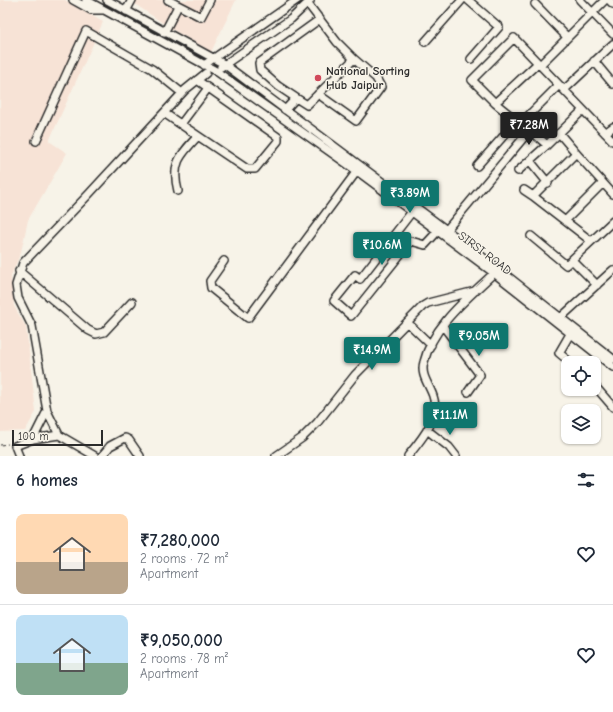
<!DOCTYPE html>
<html lang="en">
<head>
<meta charset="utf-8">
<style>
	body { margin:0; font-family:"Comic Neue",sans-serif; background:#f6f6f7; color:#1f2937; height:100vh; display:flex; flex-direction:column; font-size:15px; white-space:nowrap }
	* { box-sizing:border-box; margin:0 }
	p { font-size:13px; color:#747a83 }
	.icon { flex:none; width:22px; height:22px; fill:none; stroke:currentColor; stroke-width:2; stroke-linecap:round; stroke-linejoin:round }
	.map { position:relative; height:456px; overflow:hidden }
	.sheet { display:flex; flex-direction:column; background:#fff; flex:1 }
	.sheet>* { flex:none }
	.buttons { position:absolute; left:561px; top:356px; display:grid; gap:8px }
	.buttons a { display:grid; place-items:center; width:40px; height:40px; border-radius:8px; background:#fff; box-shadow:0 1px 3px #0004; font-size:20px }
	.scale { position:absolute; left:12px; bottom:10px; width:91px; box-sizing:border-box; padding-left:4px; border:2px solid #2b2b2b; border-top:0; font-size:11px; line-height:14px; white-space:nowrap; color:#2b2b2b; -webkit-text-stroke:3px #f7f3e8; paint-order:stroke }
	.price { position:absolute; translate:-50% -34px; padding:0 9px; border-radius:4px; background:#0f766e; color:#fff; font-size:13px; line-height:26px; filter:drop-shadow(0 1px 2px #0008) }
	.price::after { content:''; position:absolute; left:50%; top:24px; width:12px; height:9px; margin-left:-6px; background:inherit; clip-path:polygon(0 0,100% 0,50% 100%) }
	.price.active { background:#222; color:#fff }
	ul { padding:0; list-style:none }
	li { display:flex; align-items:center; gap:12px; height:100px; padding:0 16px }
	li+li { border-top:1px solid #e0e1e3 }
	li span { display:grid; place-items:center; flex:none; width:112px; height:80px; border-radius:8px; color:#555 }
	li>.icon { margin-inline-start:auto }
	span .icon { width:48px; height:48px; fill:#fffc; stroke-width:1 }
	li b { font-size:17px }
	h2 { display:flex; justify-content:space-between; align-items:center; height:48px; padding:0 16px; font-size:17px }
	.map>svg:first-child { display:block }
	.built { fill:#f7e3d6 }
	.lines { fill:none; stroke-linecap:round; stroke-linejoin:round }
	.minor-casing { stroke:#2b2b2b; stroke-width:10 }
	.path { stroke:#2b2b2b; stroke-width:1; stroke-dasharray:4 3; stroke-linecap:butt }
	.minor { stroke:#f7f3e8; stroke-width:7 }
	.poi-dot { fill:#d1495b; stroke:#f7f3e8; stroke-width:1.5 }
	.labels { text-anchor:middle; dominant-baseline:central; stroke-width:3; stroke-linejoin:round; paint-order:stroke }
	.poi-label { font-size:12px; font-weight:bold; fill:#2b2b2b; stroke:#f7f3e8; text-anchor:start }
	.street-label { font-size:12px; fill:#2b2b2b; stroke:#f7f3e8 }
</style>
</head>
<body>
<div class="map">
<svg width="613" height="456" viewBox="0 0 613 456">
	<rect width="100%" height="100%" fill="#f7f3e8"/>
	<filter id="ink" filterUnits="userSpaceOnUse"><feTurbulence type="fractalNoise" baseFrequency=".025" numOctaves="2"/><feDisplacementMap in="SourceGraphic" scale="8" xChannelSelector="R" yChannelSelector="G"/><feConvolveMatrix kernelMatrix="1 2 1 2 8 2 1 2 1" color-interpolation-filters="sRGB"/></filter>
	<g filter="url(#ink)">
		<path class="built" d="M0 0H65L103 22 49 141 67 153 28 220 21 252 11 276 14 306 26 327 36 412 25 431 0 432Z
			M129 0H236L211 52 170 28Z"/>
		<g class="lines">
			<defs>
				<path id="minor" d="M73 0 91 10H102
					M86 0 216 71 357 171 494 273 613 367
					M107 0 224 64 496 267 613 359
					M168 0 201 17 210 0
					M468 0 499 27 471 59
					M580 0 613 34
					M609 0 613 4
					M535 4 567 37
					M126 11 132 0
					M164 33 178 6
					M425 42 462 0
					M594 61 613 84
					M538 63 495 103 472 80 514 38 613 141
					M204 65 297 0
					M540 65 605 0
					M221 67 291 19 310 1
					M564 90 613 44
					M318 94 356 121 381 87 376 78 354 59
					M296 98 307 105 354 59 337 42 308 4
					M285 110 296 98 278 86 260 70 259 63 320 19
					M164 113 247 169H255L278 141V137L197 80
					M181 124 208 88
					M530 130 547 145 583 110
					M559 133 576 153 533 196 591 241
					M605 133 613 127
					M36 141 86 31 152 69 182 93
					M576 153 613 194
					M530 161 548 183
					M477 166 515 123 516 120 495 103
					M518 171 547 145
					M524 190 533 196
					M178 191C171 164 180 155 198 136
					M411 213 360 279 355 275 334 301 351 316 411 241 425 245 437 232
					M565 221 603 183
					M444 233 530 130 522 122 559 85
					M531 236 566 265 613 221
					M572 260 597 285
					M224 261 210 281 211 288 248 318 360 167
					M19 271 88 330 96 334 104 332 132 302
					M557 321 613 270
					M408 323 431 345
					M443 326 480 375 468 392
					M570 334 559 353 571 363
					M594 385 613 407
					M427 430 449 447 456 456
					M33 439 47 411
					M19 456 15 446 33 439 59 435
					M95 456 59 435 47 411 32 326 18 298 16 285 23 263 89 194 185 90 206 73
					M102 456 110 446 125 438 129 440 140 456
					M276 456 302 438 317 423 355 375 423 306 428 303 475 291
					M408 456C420 441 441 418 433 396 429 384 420 375 424 362 433 325 468 298 494 273"/>
			</defs>
			<use href="#minor" class="minor-casing"/>
			<path class="path" d="M0 445 8 444"/>
			<use href="#minor" class="minor"/>
		</g>
	</g>
	<circle class="poi-dot" cx="318" cy="78" r="4"/>
	<g class="labels">
		<g class="poi-label">
			<text x="326" y="71">National Sorting<tspan x="326" dy="14">Hub Jaipur</tspan></text>
		</g>
		<g class="street-label">
			<text transform="translate(485 253) rotate(37)">SIRSI ROAD</text>
		</g>
	</g>
</svg>
<div class="buttons">
<a><svg class="icon" aria-label="locate" viewBox="0 0 24 24"><circle cx="12" cy="12" r="6"/><path d="M12 2v4M12 18v4M2 12h4M18 12h4"/></svg></a>
<a><svg class="icon" aria-label="layers" viewBox="0 0 24 24"><path d="M12 4l9 5-9 5-9-5zM3 14l9 5 9-5"/></svg></a>
</div>
<div class="scale">100 m</div>
<b class="price active" style="left:529px;top:146px">₹7.28M</b>
<b class="price" style="left:410px;top:214px">₹3.89M</b>
<b class="price" style="left:382px;top:266px">₹10.6M</b>
<b class="price" style="left:479px;top:357px">₹9.05M</b>
<b class="price" style="left:372px;top:371px">₹14.9M</b>
<b class="price" style="left:450px;top:436px">₹11.1M</b>
</div>
<section class="sheet">
<h2>6 homes<svg class="icon" aria-label="filters" viewBox="0 0 24 24"><path d="M4 7h16M4 17h16"/><circle cx="9" cy="7" r="2"/><circle cx="15" cy="17" r="2"/></svg></h2>
<ul>
<li><span style="background:linear-gradient(#ffd9b3 60%,#b9a48a 0)"><svg class="icon" aria-label="home" viewBox="0 0 24 24"><path d="M3 11l9-7 9 7M6 9v11h12V9"/></svg></span><div><b>₹7,280,000</b><p>2 rooms · 72 m²</p><p>Apartment</p></div><svg class="icon" aria-label="heart" viewBox="0 0 24 24"><path d="M12 20l-8-8c-3-5 5-10 8-4 3-6 11-1 8 4z"/></svg></li>
<li><span style="background:linear-gradient(#bfe0f5 60%,#7fa58c 0)"><svg class="icon" aria-label="home" viewBox="0 0 24 24"><path d="M3 11l9-7 9 7M6 9v11h12V9"/></svg></span><div><b>₹9,050,000</b><p>2 rooms · 78 m²</p><p>Apartment</p></div><svg class="icon" aria-label="heart" viewBox="0 0 24 24"><path d="M12 20l-8-8c-3-5 5-10 8-4 3-6 11-1 8 4z"/></svg></li>
</ul>
</section>
</body>
</html>
